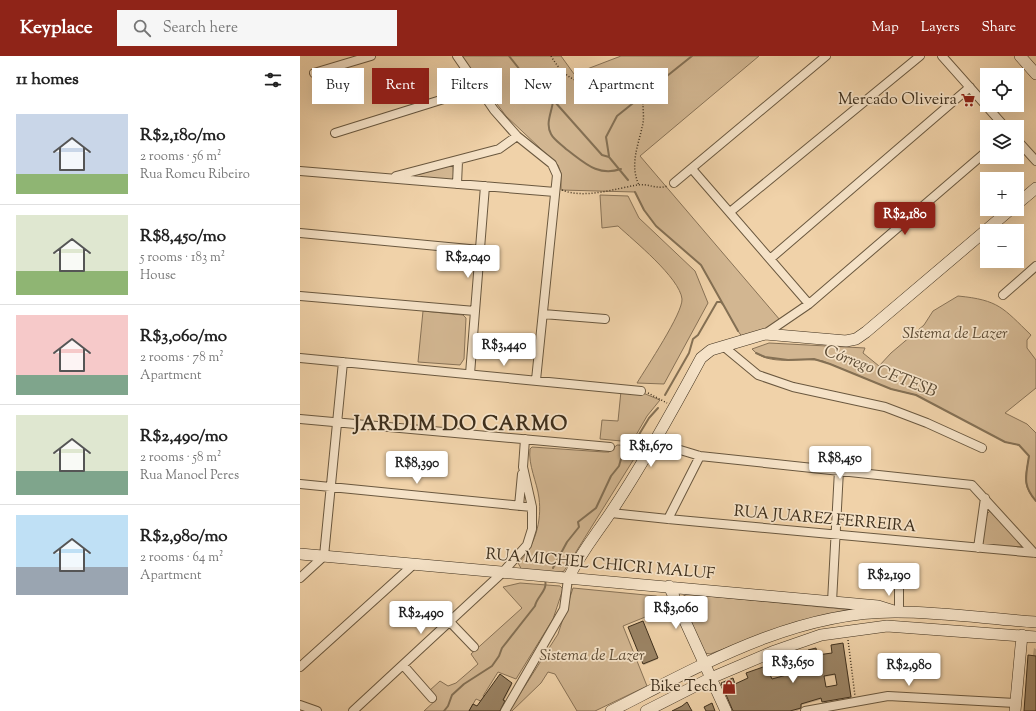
<!DOCTYPE html>
<html lang="en">
<head>
<meta charset="utf-8">
<style>
	body { margin:0; font-family:"Sorts Mill Goudy",serif; background:#f6f6f6; color:#222; height:100vh; display:flex; flex-direction:column; font-size:15px; white-space:nowrap }
	* { box-sizing:border-box; margin:0 }
	p { font-size:13px; color:#767676 }
	.icon { flex:none; width:22px; height:22px; fill:none; stroke:currentColor; stroke-width:2; stroke-linecap:round; stroke-linejoin:round }
	.map { position:relative; flex:1; overflow:hidden }
	.side { display:flex; flex-direction:column; background:#fff; width:300px }
	.side>* { flex:none }
	.hud { position:absolute; left:12px; top:12px; width:380px; height:36px; display:flex; gap:8px }
	.controls { position:absolute; left:680px; top:12px; display:grid; gap:8px }
	.controls a { display:grid; place-items:center; width:44px; height:44px; border-radius:0px; background:#fff; box-shadow:0 4px 16px #0002; font-size:20px }
	.price { position:absolute; translate:-50% -34px; padding:0 9px; border-radius:4px; background:#fff; color:#222; font-size:13px; line-height:26px; filter:drop-shadow(0 1px 2px #0008) }
	.price::after { content:''; position:absolute; left:50%; top:24px; width:12px; height:9px; margin-left:-6px; background:inherit; clip-path:polygon(0 0,100% 0,50% 100%) }
	.price.on { background:#8f2418; color:#fff }
	ul { padding:0; list-style:none }
	li { display:flex; align-items:center; gap:12px; height:100px; padding:0 16px }
	li+li { border-top:1px solid #e0e0e0 }
	li span { display:grid; place-items:center; flex:none; width:112px; height:80px; border-radius:0px; color:#555 }
	li>.icon { margin-inline-start:auto }
	span .icon { width:48px; height:48px; fill:#fffc; stroke-width:1 }
	li b { font-size:17px }
	h2 { display:flex; justify-content:space-between; align-items:center; height:48px; padding:0 16px; font-size:17px }
	.pill { padding:0 14px; border-radius:0px; background:#fff; box-shadow:0 4px 16px #0002; font-size:14px; line-height:36px }
	.pill.on { background:#8f2418; color:#fff }
	header { display:flex; align-items:center; gap:24px; box-sizing:border-box; height:56px; padding:0 20px; background:#8f2418; color:#fff }
	header strong { font-size:19px }
	nav { display:flex; gap:22px; margin-inline-start:auto; font-size:14px }
	.search { width:280px; height:36px; background:#f6f6f6; display:flex; align-items:center; gap:10px; box-sizing:border-box; padding:0 14px; border-radius:0px; color:#767676; font-size:15px }
	main { display:flex; flex:1; min-height:0 }
	.map>svg:first-child { display:block }
	.green { fill:#d2b691; stroke:#887256 }
	.shadow { fill:#0003; fill-rule:evenodd }
	.lines { fill:none; stroke-linecap:round; stroke-linejoin:round }
	.stream { stroke:#847054; stroke-width:2 }
	.building { fill:#9b8465; stroke:#3e2f1c; fill-rule:evenodd }
	.street-casing { stroke:#6a583f; stroke-width:10 }
	.secondary-casing { stroke:#3e2f1c; stroke-width:12 }
	.path { stroke:#3e2f1c; stroke-width:1.5; stroke-dasharray:1 2; stroke-linecap:butt }
	.street { stroke:#f5e2c7; stroke-width:8 }
	.secondary { stroke:#f5e2c7; stroke-width:11 }
	.labels { text-anchor:middle; dominant-baseline:central; stroke-width:3.5; stroke-linejoin:round; paint-order:stroke }
	.poi-label { font-size:16px; fill:#3e2f1c; stroke:#f5e2c7; text-anchor:end }
	.park-label { font-size:16px; font-style:italic; fill:#5c4a33; stroke:#f5e2c7 }
	.street-label { font-size:16px; fill:#3e2f1c; stroke:#f5e2c7 }
	.water-label { font-size:17px; font-style:italic; fill:#5b4a33; stroke:#f5e2c7 }
	.district-label { font-size:20px; font-weight:bold; letter-spacing:1px; fill:#3e2f1c; stroke:#f5e2c7 }
</style>
</head>
<body>
<header>
<strong>Keyplace</strong>
<div class="search"><svg class="icon" aria-label="search" viewBox="0 0 24 24"><circle cx="10" cy="10" r="6"/><path d="M15 15l6 6"/></svg>Search here</div>
<nav><a>Map</a><a>Layers</a><a>Share</a></nav>
</header>
<main>
<section class="side">
<h2>11 homes<svg class="icon" aria-label="filters" viewBox="0 0 24 24"><path d="M4 7h16M4 17h16"/><circle cx="9" cy="7" r="2"/><circle cx="15" cy="17" r="2"/></svg></h2>
<ul>
<li><span style="background:linear-gradient(#c9d6e8 75%,#8fb573 0)"><svg class="icon" aria-label="home" viewBox="0 0 24 24"><path d="M3 11l9-7 9 7M6 9v11h12V9"/></svg></span><div><b>R$2,180/mo</b><p>2 rooms · 56 m²</p><p>Rua Romeu Ribeiro</p></div></li>
<li><span style="background:linear-gradient(#dfe7d0 70%,#8fb573 0)"><svg class="icon" aria-label="home" viewBox="0 0 24 24"><path d="M3 11l9-7 9 7M6 9v11h12V9"/></svg></span><div><b>R$8,450/mo</b><p>5 rooms · 183 m²</p><p>House</p></div></li>
<li><span style="background:linear-gradient(#f6c9c9 75%,#7fa58c 0)"><svg class="icon" aria-label="home" viewBox="0 0 24 24"><path d="M3 11l9-7 9 7M6 9v11h12V9"/></svg></span><div><b>R$3,060/mo</b><p>2 rooms · 78 m²</p><p>Apartment</p></div></li>
<li><span style="background:linear-gradient(#dfe7d0 70%,#7fa58c 0)"><svg class="icon" aria-label="home" viewBox="0 0 24 24"><path d="M3 11l9-7 9 7M6 9v11h12V9"/></svg></span><div><b>R$2,490/mo</b><p>2 rooms · 58 m²</p><p>Rua Manoel Peres</p></div></li>
<li><span style="background:linear-gradient(#bfe0f5 65%,#9aa5b1 0)"><svg class="icon" aria-label="home" viewBox="0 0 24 24"><path d="M3 11l9-7 9 7M6 9v11h12V9"/></svg></span><div><b>R$2,980/mo</b><p>2 rooms · 64 m²</p><p>Apartment</p></div></li>
</ul>
</section>
<div class="map">
<svg width="736" height="655" viewBox="0 0 736 655">
	<rect width="100%" height="100%" fill="#f0d2a9"/>
	<filter id="stains"><feTurbulence type="fractalNoise" baseFrequency=".005" numOctaves="4"/><feColorMatrix values="0 0 0 0 .2 0 0 0 0 .09 0 0 0 0 .02 0 0 0 .5 -.17"/></filter>
	<radialGradient id="worn" r=".72"><stop offset=".6" stop-color="#630" stop-opacity="0"/><stop offset="1" stop-color="#630" stop-opacity=".3"/></radialGradient>
	<path class="green" d="M161 0H261L274 18 321 0H459L340 100 480 264 472 271 443 282 438 275 401 209 356 170 344 154 335 136 261 134V117L258 109 206 60Z
		M153 109 154 126 109 121Z
		M300 139 328 140 339 162 395 215 408 247 364 328 337 327C346 312 383 257 382 243 380 222 333 184 318 170L302 172Z
		M658 240C699 244 703 252 731 279L727 284V292L736 304V332L705 357 727 368 736 377V445C721 429 726 419 729 400L719 389 705 386 616 339 591 333 523 305C501 300 469 312 452 293L469 287 565 292 563 297 579 310 591 297 624 269 633 255Z
		M123 255 163 259 166 262 164 303 160 309 118 306Z
		M321 335 343 337 360 344 347 360 332 386 300 383 302 364 318 365Z
		M317 389 342 390 264 515 260 517 222 514 218 507C235 491 242 465 239 442 237 426 228 409 230 393L232 391 304 396H309Z
		M690 455 725 491 685 489 681 487 687 458Z
		M220 527 260 530 263 533 253 563 216 623 198 616 183 640 185 642 183 646 176 643 169 655H124L137 643 129 635 140 625 148 630 156 627 178 608 171 598 222 552 203 531Z
		M273 532 356 540 363 543 370 551 323 570 347 630 295 655H277L255 618 248 616 241 627 212 655H209L258 578Z
		M387 538 553 554 497 566 410 598 405 597 381 545 382 541Z"/>
	<path class="shadow" d="M342 566 358 603 344 609 329 572Z
		M543 588 552 643 524 648 523 643 502 649 501 653 497 655H434L435 630 472 624 491 618 517 600 533 597ZM536 619 538 630 526 632 524 621Z
		M734 592 736 593V655H724Z
		M200 620 212 629 204 645 205 647 201 655H172L178 651Z"/>
	<g class="lines">
		<path class="stream" d="M209 0 224 19 247 37 302 99 309 101 328 124
			M253 45C252 56 245 67 251 78 254 84 261 88 266 93 284 106 297 121 321 113
			M309 100 306 81 317 60 392 0
			M335 136 344 154 356 170 401 209 424 250
			M456 297 465 301 488 304 514 303 530 308 591 333 616 339 705 386 719 389 729 400C726 420 722 429 736 445
			M365 339 389 297 393 283 398 279 417 246H421L424 250 438 275
			M253 512 267 486 279 471 278 466 296 452 311 420 319 410 321 403 329 395 349 362 358 352
			M144 655 148 650 152 639 164 628 192 610 199 600 202 592 235 550C237 540 248 535 245 524"/>
	</g>
	<path class="building" d="M343 565 358 602 343 608 328 571Z
		M543 587 551 641 522 646 521 642 501 648V652L490 655H433L421 627 433 622 435 628 448 622 446 617 466 610 472 623 490 618 485 601 508 597V594L516 592 517 599 532 597 531 589ZM535 618 537 629 526 631 524 620Z
		M728 599 736 600V655H724Z
		M200 618 212 627 203 644 205 645 200 655H169L173 648 177 650Z
		M387 646 392 655H372L382 650Z
		M412 647 415 655H406L404 651Z"/>
	<g class="lines">
		<defs>
			<path id="street" d="M157 0 194 54 217 80 252 108 257 119 236 324
				M642 0 705 71
				M14 17 71 0
				M35 77 179 32
				M717 84 736 105
				M392 113 509 248
				M0 115 255 136
				M96 120 199 93 217 80
				M374 127 526 0
				M157 128 158 105
				M430 156 620 0
				M0 177 180 194
				M470 203 670 31
				M703 239 736 210
				M0 240 175 255
				M243 258 305 263
				M465 278 509 248 687 95
				M423 290 458 319 493 331 585 351 627 367 682 392
				M0 302 341 335
				M170 318 185 130
				M0 363 310 391
				M377 393 400 400 672 429 734 497
				M0 428 232 451
				M219 450 222 418
				M311 457 368 463 736 497
				M368 463 400 400
				M678 492 685 442
				M0 522 24 500 43 306
				M599 526V556
				M532 546 539 414
				M150 566 174 591
				M103 609 132 642
				M0 611 113 509
				M0 649 17 655
				M53 655 202 517 227 489 232 473V451L223 411 225 383
				M205 655 264 553 268 523
				M505 655 588 640 715 647"/>
			<path id="secondary" d="M720 0 736 18
				M717 148 736 132
				M0 498 578 550 597 556
				M268 523C281 496 295 480 311 456 344 407 373 354 401 302L411 294 465 278 546 285 556 283 566 276 711 153
				M369 530 426 655
				M311 655C400 610 494 555 597 556 643 556 690 563 736 566
				M346 655 411 622 472 596 521 579 587 570 736 581
				M715 655 722 579"/>
		</defs>
		<use href="#street" class="street-casing"/>
		<use href="#secondary" class="secondary-casing"/>
		<path class="path" d="M251 0C270 32 285 25 317 33 322 34 328 35 332 37 336 39 340 45 343 48 343 54 344 61 343 67 339 88 329 108 339 129
			M262 134C284 143 314 133 337 129 348 127 357 134 367 130
			M348 337 367 347
			M548 584 555 640"/>
		<use href="#street" class="street"/>
		<use href="#secondary" class="secondary"/>
	</g>
	<defs>
		<symbol id="supermarket-bare" viewBox="-9 -9 18 18"><path d="M-6-5.5h2.5l.6 2H6L4.5 2H-2.5L-4.4-4H-6ZM-1.5 3.2a1.3 1.3 0 1 0 .1 0ZM3 3.2a1.3 1.3 0 1 0 .1 0Z" fill="#8f2418" stroke="#f5e2c7" stroke-width="2.5" paint-order="stroke"/></symbol>
		<symbol id="shop-bare" viewBox="-9 -9 18 18"><path d="M-5-2.5h2.3a2.7 3.5 0 0 1 5.4 0H5L5.5 6h-11ZM-1.5-2.5h3a1.5 2.3 0 0 0-3 0Z" fill="#8f2418" stroke="#f5e2c7" stroke-width="2.5" paint-order="stroke"/></symbol>
	</defs>
	<g fill-rule="evenodd">
		<use href="#supermarket-bare" x="658" y="34" width="20" height="20"/>
		<use href="#shop-bare" x="419" y="621" width="20" height="20"/>
	</g>
	<g class="labels">
		<g class="poi-label">
			<text x="657" y="44">Mercado Oliveira</text>
			<text x="418" y="631">Bike Tech</text>
		</g>
		<g class="park-label">
			<text x="655" y="278">SIstema de Lazer</text>
			<text x="292" y="600">Sistema de Lazer</text>
		</g>
		<g class="street-label">
			<text transform="translate(525 464) rotate(5)">RUA JUAREZ FERREIRA</text>
			<text transform="translate(300 509) rotate(5)">RUA MICHEL CHICRI MALUF</text>
		</g>
		<g class="water-label">
			<text transform="translate(580 316) rotate(21)">Córrego CETESB</text>
		</g>
		<g class="district-label">
			<text x="161" y="369">JARDIM DO CARMO</text>
		</g>
	</g>
	<rect width="100%" height="100%" filter="url(#stains)"/>
	<rect width="100%" height="100%" fill="url(#worn)"/>
</svg>
<div class="controls">
<a><svg class="icon" aria-label="locate" viewBox="0 0 24 24"><circle cx="12" cy="12" r="6"/><path d="M12 2v4M12 18v4M2 12h4M18 12h4"/></svg></a>
<a><svg class="icon" aria-label="layers" viewBox="0 0 24 24"><path d="M12 4l9 5-9 5-9-5zM3 14l9 5 9-5"/></svg></a>
<a>+</a>
<a>−</a>
</div>
<b class="price on" style="left:605px;top:180px">R$2,180</b>
<b class="price" style="left:168px;top:223px">R$2,040</b>
<b class="price" style="left:204px;top:311px">R$3,440</b>
<b class="price" style="left:351px;top:412px">R$1,670</b>
<b class="price" style="left:540px;top:424px">R$8,450</b>
<b class="price" style="left:117px;top:429px">R$8,390</b>
<b class="price" style="left:589px;top:541px">R$2,190</b>
<b class="price" style="left:376px;top:574px">R$3,060</b>
<b class="price" style="left:121px;top:579px">R$2,490</b>
<b class="price" style="left:493px;top:628px">R$3,650</b>
<b class="price" style="left:609px;top:631px">R$2,980</b>
<div class="hud">
<a class="pill">Buy</a>
<a class="pill on">Rent</a>
<a class="pill">Filters</a>
<a class="pill">New</a>
<a class="pill">Apartment</a>
</div>
</div>
</main>
</body>
</html>
